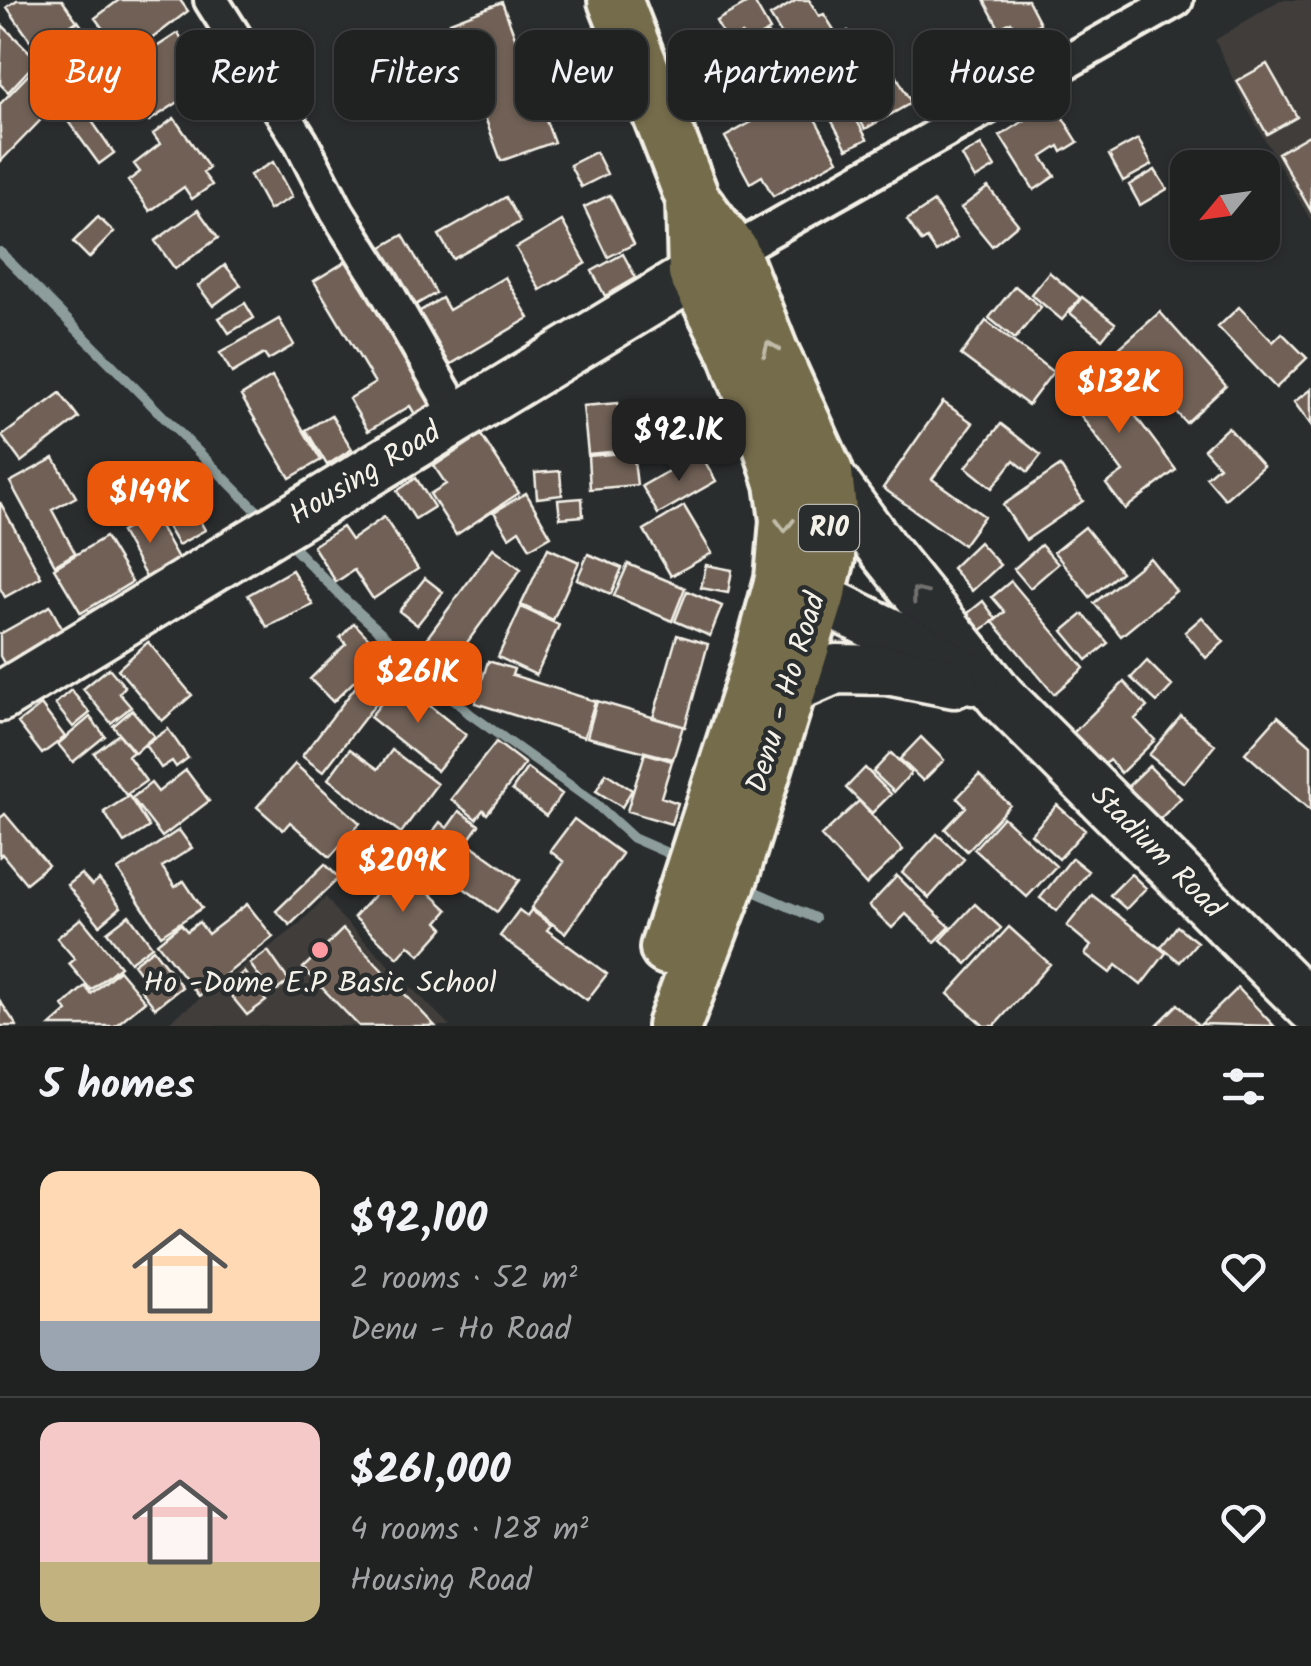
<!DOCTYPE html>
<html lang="en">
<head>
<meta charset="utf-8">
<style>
	body { margin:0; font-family:Kalam,sans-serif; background:#2d2f2f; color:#f1f3f6; height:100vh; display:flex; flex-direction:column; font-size:38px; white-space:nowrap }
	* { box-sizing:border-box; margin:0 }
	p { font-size:32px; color:#a2a4a5 }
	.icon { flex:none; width:55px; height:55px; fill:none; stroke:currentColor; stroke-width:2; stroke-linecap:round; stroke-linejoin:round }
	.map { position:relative; height:1026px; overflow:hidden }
	.details { display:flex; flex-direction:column; background:#202222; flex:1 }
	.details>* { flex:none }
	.banner { position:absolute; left:30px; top:30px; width:1252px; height:90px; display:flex; gap:20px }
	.needle { width:65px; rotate:241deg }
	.tools { position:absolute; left:1170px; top:150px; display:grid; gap:20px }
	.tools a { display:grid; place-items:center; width:110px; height:110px; border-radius:20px; background:#202222; box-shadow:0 2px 8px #0004,0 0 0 2px #3d3f40; font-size:50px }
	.price { position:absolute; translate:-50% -85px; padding:0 22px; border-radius:20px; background:#ea580c; color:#fff; font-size:32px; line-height:65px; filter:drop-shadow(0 2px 5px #0008) }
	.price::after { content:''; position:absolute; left:50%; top:60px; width:30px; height:22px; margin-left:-15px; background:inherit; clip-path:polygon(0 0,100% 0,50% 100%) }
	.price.active { background:#222; color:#fff }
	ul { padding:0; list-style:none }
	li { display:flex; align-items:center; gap:30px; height:250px; padding:0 40px }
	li+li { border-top:2px solid #3d3f40 }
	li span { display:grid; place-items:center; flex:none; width:280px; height:200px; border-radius:20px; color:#555 }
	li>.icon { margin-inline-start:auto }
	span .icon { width:120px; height:120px; fill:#fffc; stroke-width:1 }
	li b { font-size:42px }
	h2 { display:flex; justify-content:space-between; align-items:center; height:120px; padding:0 40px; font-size:42px }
	.pill { padding:0 35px; border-radius:20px; background:#202222; box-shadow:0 2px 8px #0004,0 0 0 2px #3d3f40; font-size:35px; line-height:90px }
	.pill.active { background:#ea580c; color:#fff }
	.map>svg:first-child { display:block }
	.built { fill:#3f3d3a }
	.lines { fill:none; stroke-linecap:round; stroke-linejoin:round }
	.stream { stroke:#8c9d9c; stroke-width:10 }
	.building { fill:#706157; stroke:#f4f1e8; stroke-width:2.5 }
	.street-casing { stroke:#f4f1e8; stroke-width:40 }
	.secondary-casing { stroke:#f4f1e8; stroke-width:55 }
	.primary-casing { stroke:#f4f1e8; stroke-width:60 }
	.street { stroke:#2a2d2e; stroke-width:32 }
	.secondary { stroke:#2a2d2e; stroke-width:48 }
	.primary { stroke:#746c4b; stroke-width:52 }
	.oneway { stroke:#c1bca9 }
	.oneway2 { stroke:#71726f }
	.poi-dot { fill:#ff9aa2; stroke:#2a2d2e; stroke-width:4 }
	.labels { text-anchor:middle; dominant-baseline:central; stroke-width:9; stroke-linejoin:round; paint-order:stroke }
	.shield { fill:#2a2d2e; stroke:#b7b6b0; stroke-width:2.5 }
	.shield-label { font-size:28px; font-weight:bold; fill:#f4f1e8 }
	.street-label { font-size:30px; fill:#f4f1e8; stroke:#2a2d2e }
	.poi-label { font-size:30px; fill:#f4f1e8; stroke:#2a2d2e }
</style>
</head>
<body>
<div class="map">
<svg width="1311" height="1026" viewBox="0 0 1311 1026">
	<rect width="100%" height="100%" fill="#2a2d2e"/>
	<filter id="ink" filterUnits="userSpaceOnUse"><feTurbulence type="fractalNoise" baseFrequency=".01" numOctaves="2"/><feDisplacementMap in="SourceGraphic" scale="20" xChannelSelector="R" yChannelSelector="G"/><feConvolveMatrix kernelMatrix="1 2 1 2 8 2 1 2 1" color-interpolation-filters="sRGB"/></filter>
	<g filter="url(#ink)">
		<path class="built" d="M1280 0H1311V221L1244 103 1215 40Z
			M326 897 340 916 450 1026H163L295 928Z"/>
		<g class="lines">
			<path class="stream" d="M0 252 266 520
				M285 539 344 599 470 714 596 804 633 838 681 859
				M742 886 815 918"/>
		</g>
		<path class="building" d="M17 0H62L77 21 36 49 7 7Z
			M119 0H180L188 11 125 59 95 18Z
			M753 0 770 30 747 43 742 34 727 42 716 21Z
			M797 0H809L819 16 824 14 836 33 796 58 770 16Z
			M984 0H1028L1040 23 1017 35 1011 22 999 28Z
			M502 2 554 142 501 161 450 22Z
			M78 21 107 63 81 81 52 40Z
			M2 25 38 60 8 92 0 84Z
			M848 31 866 62 819 88 801 57Z
			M178 33 212 85 203 91 208 100 199 107 191 94 149 121 118 72Z
			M767 33 793 77 774 88 748 44Z
			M724 50 743 84 704 106 685 72Z
			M885 54 911 103 865 129 838 80Z
			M1267 64 1297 117 1267 134 1237 81Z
			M32 71 61 99 0 162V104Z
			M801 94 838 160 773 196 762 176 750 183 725 137Z
			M78 101 114 153 99 164 62 113Z
			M846 101 867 139 847 149 827 112Z
			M1053 102 1078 142 1062 152 1059 146 1042 157 1055 176 1034 190 1000 136Z
			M174 118 209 168 203 173 212 185 192 199 184 187 150 211 128 181 140 172 134 164 160 144 153 134Z
			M1311 134V211L1278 153Z
			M1138 139 1152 165 1123 181 1109 155Z
			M981 145 995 167 975 179 962 156Z
			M596 152 607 174 581 187 570 165Z
			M273 162 292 197 269 210 250 175Z
			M1155 170 1167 189 1140 205 1129 185Z
			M988 187 1018 224 992 246 961 208Z
			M610 195 634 244 608 257 584 207Z
			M506 197 520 222 453 259 439 235Z
			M934 202 957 238 936 252 927 239 922 242 907 220Z
			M198 210 218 238 175 269 155 241Z
			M98 217 114 232 89 258 73 242Z
			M562 221 586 263 540 290 516 248Z
			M403 235 436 293 405 311 372 253Z
			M623 254 636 278 605 296 592 271Z
			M350 259 436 404 416 416 410 406 368 431 349 399 375 383 314 281Z
			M225 265 241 285 213 306 198 286Z
			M1049 272 1080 298 1062 320 1031 294Z
			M505 277 529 318 441 370 410 317 442 298 449 310Z
			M1015 286 1041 307 1015 339 989 318Z
			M1082 297 1115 323 1102 339 1070 313Z
			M245 303 254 318 229 333 219 318Z
			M1239 307 1273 342 1282 333 1307 358 1276 388 1218 327Z
			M1160 312 1226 386 1186 423 1119 348Z
			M279 319 294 345 268 360 264 354 232 373 220 353Z
			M986 321 1053 372 1028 405 961 355Z
			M1096 363 1176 470 1125 509 1106 484 1123 472 1061 389Z
			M272 377 321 460 290 478 241 396Z
			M1311 389V425L1294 402Z
			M60 393 79 418 21 462 2 436Z
			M943 402 973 423 932 479 984 516 963 545 883 488Z
			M618 403 622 451 588 454 583 406Z
			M331 415 352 449 327 465 306 430Z
			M1001 424 1041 455 1028 472 1014 460 992 488 966 467Z
			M1228 427 1263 466 1225 499 1206 477 1219 466 1204 449Z
			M481 435 519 493 456 535 430 494 446 484 434 466Z
			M633 452 637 485 590 489 588 456Z
			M700 453 716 481 658 514 642 486Z
			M54 458 76 497 52 510 75 553 55 565 10 482Z
			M1060 466 1083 501 1026 540 1003 505Z
			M560 471 562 495 537 498 535 473Z
			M174 475 205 530 178 545 146 491Z
			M416 478 434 507 415 519 397 491Z
			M526 493 551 536 530 548 519 530 509 537 494 512Z
			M582 498 583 516 560 518 558 500Z
			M0 502 41 577 5 597 0 588Z
			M684 506 712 553 671 576 644 530Z
			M153 514 179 560 147 579 121 532Z
			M384 517 418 569 373 599 354 570 336 582 313 546 342 527 351 540Z
			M1085 527 1121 572 1090 597 1054 552Z
			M105 537 132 582 81 613 54 568Z
			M979 542 1000 565 972 591 952 568Z
			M1041 545 1058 564 1030 588 1014 569Z
			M493 548 521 569 452 663 424 642Z
			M548 548 579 562 553 620 521 605Z
			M588 554 622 568 611 594 577 579Z
			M1150 558 1176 591 1121 636 1094 603Z
			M628 564 685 588 672 621 614 596Z
			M706 565 732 570 728 593 701 588Z
			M292 570 313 605 267 627 248 595Z
			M425 578 443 592 417 625 399 611Z
			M1011 581 1084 668 1054 694 993 622 1005 612 992 597Z
			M687 591 722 606 710 636 675 621Z
			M983 601 996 619 971 638 958 621Z
			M50 606 64 632 5 665 0 656V634Z
			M521 607 559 625 536 675 498 657Z
			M1083 614 1108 643 1087 660 1063 631Z
			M1202 617 1224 642 1206 658 1185 632Z
			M354 623 383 653 333 702 310 679 346 644 340 638Z
			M677 635 708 644 685 727 653 718Z
			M148 642 192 695 162 721 118 669Z
			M488 661 514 669 512 675 595 701 584 737 475 703Z
			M1147 661 1172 686 1157 702 1131 678Z
			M109 668 125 687 119 693 131 707 111 723 83 689Z
			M367 672 387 689 323 772 302 756Z
			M399 681 466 735 437 771 370 717Z
			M1124 682 1147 707 1135 719 1155 740 1121 773 1109 760 1098 772 1066 740Z
			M71 690 90 713 73 727 55 704Z
			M597 701 683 726 673 759 587 737Z
			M41 705 65 737 42 754 18 723Z
			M132 710 154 736 135 753 113 726Z
			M1181 716 1215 745 1184 783 1149 755Z
			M1278 716 1311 745V811L1245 753Z
			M90 717 105 736 73 762 58 744Z
			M168 729 188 758 176 767 172 761 161 768 145 745Z
			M119 734 133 752 128 756 146 781 126 795 94 753Z
			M921 737 944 760 923 781 900 759Z
			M496 742 525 764 487 814 483 810 476 819 451 799Z
			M350 749 378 769 392 750 437 784 401 833 328 779Z
			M645 753 672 761 661 797 678 803 671 824 627 811Z
			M891 753 911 773 894 792 873 772Z
			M295 764 360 823 330 857 290 822 283 830 257 807Z
			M1149 766 1181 798 1155 824 1123 791Z
			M527 768 562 794 546 816 512 790Z
			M865 768 891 794 872 813 846 788Z
			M186 770 209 801 162 837 132 798 151 783 158 792Z
			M606 773 632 790 622 807 596 791Z
			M979 775 1010 805 967 851 945 829 966 807 957 798Z
			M129 796 149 827 124 843 104 812Z
			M859 801 903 850 866 885 821 836Z
			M1057 805 1085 830 1059 859 1031 834Z
			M459 811 479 825 467 842 520 880 497 912 416 854 440 822 447 828Z
			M5 814 48 865 26 883 2 854 0 856V818Z
			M1003 817 1056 866 1027 897 974 849Z
			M574 819 622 854 565 933 531 908 564 862 550 851Z
			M179 830 192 848 162 867 175 887 184 881 202 908 161 935 118 870Z
			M937 834 964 859 929 898 902 873Z
			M1072 858 1088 871 1057 911 1040 898Z
			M325 864 339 878 290 925 276 911Z
			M401 866 448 910 438 922 444 928 420 955 409 945 398 958 354 917Z
			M81 874 92 886 99 880 121 907 100 925 67 885Z
			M1131 874 1146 888 1126 909 1110 895Z
			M897 876 950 927 935 942 906 914 892 928 869 906Z
			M1092 895 1166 953 1141 985 1116 965 1110 973 1085 954 1091 946 1067 926Z
			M247 904 273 937 199 996 157 943 181 924 187 931 199 922 208 934Z
			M975 904 1001 928 967 964 941 940Z
			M519 910 527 916 531 910 551 925 547 930 607 974 587 1000 500 936Z
			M129 915 152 946 130 962 107 932Z
			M81 918 120 966 91 990 69 964 75 959 57 938Z
			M1177 926 1197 942 1180 962 1161 947Z
			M1009 927 1050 964 994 1026H984L948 994Z
			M343 929 435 1026H359L303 968Z
			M153 949 182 987 155 1008 141 990 148 984 133 964Z
			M268 951 289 981 272 994 250 964Z
			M119 970 145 1001 115 1026H50L67 1011 63 1006 85 986 91 994Z
			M244 972 266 1001 247 1015 224 987Z
			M1238 988 1274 1026 1201 1024Z
			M0 1001 17 1026H0Z
			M1178 1004 1199 1026H1156Z"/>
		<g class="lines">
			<defs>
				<path id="street" d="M211 0 301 142 337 212 380 280 459 418
					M732 252 1176 0"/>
				<g id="secondary">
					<path id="s1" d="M826 472 884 551 1001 697 1311 1007"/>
					<path d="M785 581 915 645 973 680"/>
					<path d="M788 690 836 669 887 670 954 683"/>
					<path id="s2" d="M0 697 729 253"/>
				</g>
				<path id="primary" d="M615 0 693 200 732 252 771 351 826 472 830 511 828 558 818 597 732 874 674 1026
					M667 948 758 667 782 579 787 520 782 483 766 433 735 351 695 273 693 200"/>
			</defs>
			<use href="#street" class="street-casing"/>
			<use href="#secondary" class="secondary-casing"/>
			<use href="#primary" class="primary-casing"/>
			<use href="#street" class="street"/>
			<use href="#secondary" class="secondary"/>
			<use href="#primary" class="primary"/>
		</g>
		<defs><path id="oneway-chevron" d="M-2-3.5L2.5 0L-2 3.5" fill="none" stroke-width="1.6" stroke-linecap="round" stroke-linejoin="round" transform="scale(2.5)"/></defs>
		<g class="oneway">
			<use href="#oneway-chevron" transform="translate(770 348) rotate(-113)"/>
			<use href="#oneway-chevron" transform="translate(785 525) rotate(90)"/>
		</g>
		<use class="oneway2" href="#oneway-chevron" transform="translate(918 594) rotate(-129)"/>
	</g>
	<circle class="poi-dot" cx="320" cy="950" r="10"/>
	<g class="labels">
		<rect class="shield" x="799" y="505" width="60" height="46" rx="8"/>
		<g class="shield-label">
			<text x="829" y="528">R10</text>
		</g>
		<g class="street-label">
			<text stroke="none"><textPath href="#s2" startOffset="428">Housing Road</textPath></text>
			<text transform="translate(787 693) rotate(-73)">Denu - Ho Road</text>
			<text stroke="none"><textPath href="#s1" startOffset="505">Stadium Road</textPath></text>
		</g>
		<g class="poi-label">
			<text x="320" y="984">Ho -Dome E.P Basic School</text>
		</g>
	</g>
</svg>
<div class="tools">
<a><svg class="needle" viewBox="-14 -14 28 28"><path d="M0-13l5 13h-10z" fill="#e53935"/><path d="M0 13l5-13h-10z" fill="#a2a4a5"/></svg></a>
</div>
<b class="price" style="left:1119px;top:436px">$132K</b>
<b class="price active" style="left:679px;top:484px">$92.1K</b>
<b class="price" style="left:150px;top:546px">$149K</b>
<b class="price" style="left:418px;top:726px">$261K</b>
<b class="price" style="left:403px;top:915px">$209K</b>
<div class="banner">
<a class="pill active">Buy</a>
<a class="pill">Rent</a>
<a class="pill">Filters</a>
<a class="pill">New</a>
<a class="pill">Apartment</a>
<a class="pill">House</a>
</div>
</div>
<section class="details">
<h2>5 homes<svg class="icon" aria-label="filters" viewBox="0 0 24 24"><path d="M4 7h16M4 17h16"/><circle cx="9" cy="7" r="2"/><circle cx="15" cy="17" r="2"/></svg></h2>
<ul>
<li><span style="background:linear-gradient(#ffd9b3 75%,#9aa5b1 0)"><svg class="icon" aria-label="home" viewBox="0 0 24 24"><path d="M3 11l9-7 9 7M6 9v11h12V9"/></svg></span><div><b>$92,100</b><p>2 rooms · 52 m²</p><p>Denu - Ho Road</p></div><svg class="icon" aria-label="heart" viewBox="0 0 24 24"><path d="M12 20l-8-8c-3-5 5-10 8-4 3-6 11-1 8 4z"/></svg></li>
<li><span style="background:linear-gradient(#f6c9c9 70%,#c2b280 0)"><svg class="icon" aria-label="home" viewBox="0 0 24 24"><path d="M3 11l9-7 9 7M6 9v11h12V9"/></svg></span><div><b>$261,000</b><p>4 rooms · 128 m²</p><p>Housing Road</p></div><svg class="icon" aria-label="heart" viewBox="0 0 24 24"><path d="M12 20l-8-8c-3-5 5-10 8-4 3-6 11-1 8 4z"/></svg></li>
</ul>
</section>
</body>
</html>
